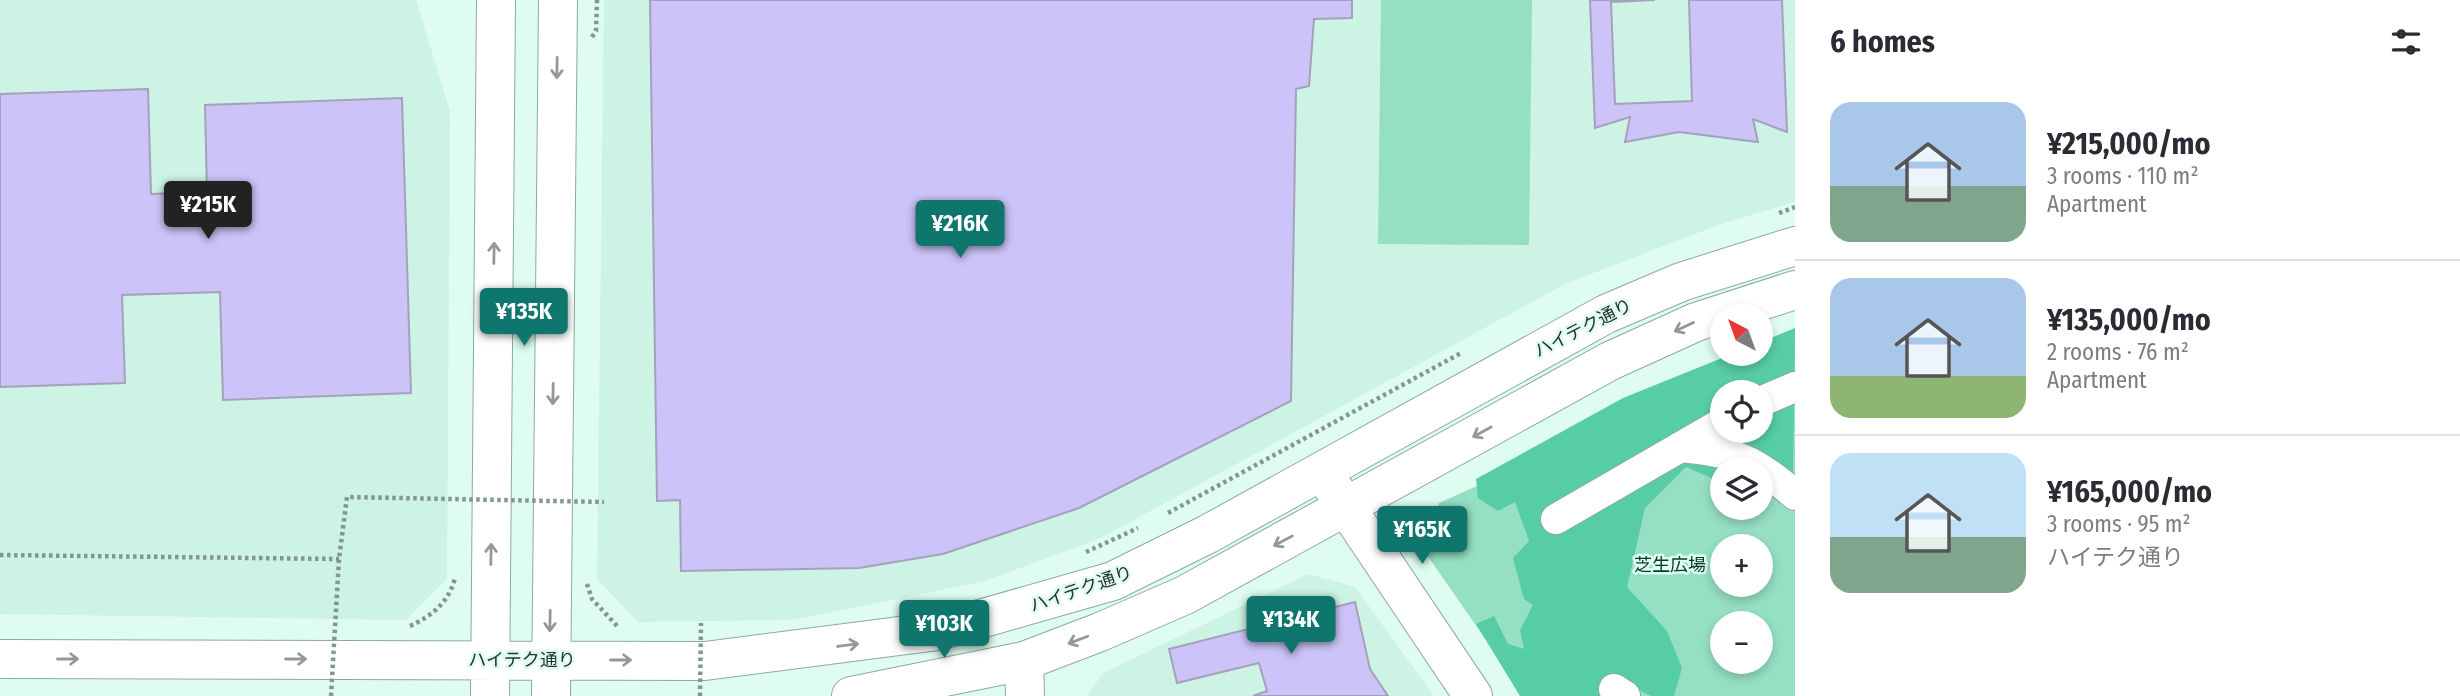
<!DOCTYPE html>
<html lang="en">
<head>
<meta charset="utf-8">
<style>
	body { margin:0; font-family:"Fira Sans Condensed","Noto Sans JP",sans-serif; background:#f7f7f7; color:#2b2b33; height:100vh; display:flex; flex-direction:column; font-size:26px; white-space:nowrap }
	* { box-sizing:border-box; margin:0 }
	p { font-size:23px; color:#7c7c81 }
	.icon { flex:none; width:38px; height:38px; fill:none; stroke:currentColor; stroke-width:2; stroke-linecap:round; stroke-linejoin:round }
	.map { position:relative; flex:1; overflow:hidden }
	.drawer { display:flex; flex-direction:column; background:#fff; width:665px }
	.drawer>* { flex:none }
	.needle { width:46px; rotate:319deg }
	.controls { position:absolute; left:1710px; top:303px; display:grid; gap:14px }
	.controls a { display:grid; place-items:center; width:63px; height:63px; border-radius:50%; background:#fff; box-shadow:0 4px 10px #0003; font-size:35px }
	.price { position:absolute; translate:-50% -60px; padding:0 16px; border-radius:7px; background:#0f766e; color:#fff; font-size:23px; line-height:46px; filter:drop-shadow(0 2px 4px #0008) }
	.price::after { content:''; position:absolute; left:50%; top:42px; width:21px; height:16px; margin-left:-10px; background:inherit; clip-path:polygon(0 0,100% 0,50% 100%) }
	.price.current { background:#222; color:#fff }
	ul { padding:0; list-style:none }
	li { display:flex; align-items:center; gap:21px; height:175px; padding:0 35px }
	li+li { border-top:2px solid #e1e1e2 }
	li span { display:grid; place-items:center; flex:none; width:196px; height:140px; border-radius:21px; color:#555 }
	li>.icon { margin-inline-start:auto }
	span .icon { width:84px; height:84px; fill:#fffc; stroke-width:1 }
	li b { font-size:30px }
	h2 { display:flex; justify-content:space-between; align-items:center; height:84px; padding:0 35px; font-size:30px }
	main { display:flex; flex:1; min-height:0 }
	.map>svg:first-child { display:block }
	.built { fill:#ccf3e3 }
	.green { fill:#95dfc3; fill-rule:evenodd }
	.forest { fill:#57cda7; fill-rule:evenodd }
	.building { fill:#ccc3f8; stroke:#a5a1ba; stroke-width:2 }
	.lines { fill:none; stroke-linecap:round; stroke-linejoin:round }
	.street-casing { stroke:#8da99e; stroke-width:32 }
	.secondary-casing { stroke:#8da99e; stroke-width:40 }
	.path { stroke:#82978f; stroke-width:4.5; stroke-dasharray:3.5 3.5; stroke-linecap:butt }
	.street { stroke:#fff; stroke-width:30 }
	.secondary { stroke:#fff; stroke-width:38 }
	.path-bridge { stroke:#82978f; stroke-width:4.5; stroke-dasharray:3.5 3.5; stroke-linecap:butt }
	.oneway { stroke:#939996 }
	.labels { text-anchor:middle; dominant-baseline:central; stroke-width:5; stroke-linejoin:round; paint-order:stroke }
	.street-label { font-size:18px; fill:#27332e; stroke:#defcf0 }
	.park-label { font-size:18px; fill:#033a2b; stroke:#defcf0 }
</style>
</head>
<body>
<main>
<div class="map">
<svg width="1795" height="696" viewBox="0 0 1795 696">
	<rect width="100%" height="100%" fill="#defcf0"/>
	<path class="built" d="M0 0H416L450 111 447 579 406 620 0 614Z
		M604 0H1795V202L1721 224 1565 284 1101 538 985 581 792 620 638 622 597 579Z
		M1308 574 1355 587 1434 696H1087L1103 673Z"/>
	<path class="green" d="M1381 0H1532L1529 245 1378 244Z
		M1795 343V696H1525L1427 555 1439 503ZM1722 392H1760V430H1722ZM1722 469H1760V508H1722ZM1722 546H1760V584H1722ZM1722 623H1760V662H1722Z"/>
	<path class="forest" d="M1795 328 1793 475 1755 447 1731 469H1722V477L1718 481 1686 467 1645 508 1627 587 1667 631 1682 668 1674 696H1651L1634 688 1632 696H1520L1476 624 1494 616 1508 644 1524 649 1520 630 1533 605 1524 599 1513 558 1529 541 1515 502 1498 511 1478 498 1476 479 1623 398 1732 354H1760L1761 342ZM1722 392H1760V430H1722Z"/>
	<path class="building" d="M650 0H1352V18L1314 19 1309 86 1296 89 1291 401 1079 508 943 554 859 568 681 571 680 500 657 501Z
		M1590 0H1655L1611 2 1615 104 1692 101 1689 0H1782L1787 132 1753 119 1758 142 1679 132 1625 142 1630 117 1595 128Z
		M148 89 151 194 207 192 205 105 402 98 411 393 223 400 220 292 122 295 125 383 0 387V94Z
		M1355 602 1370 669 1388 696H1253L1267 691 1259 663 1177 683 1169 649Z"/>
	<g class="lines">
		<defs>
			<path id="street" d="M1760 402 1795 387
				M1680 447C1735 452 1754 459 1795 495
				M1556 519 1722 423
				M1614 689 1625 696"/>
			<path id="secondary" d="M1332 486 1473 696
				M0 659 705 661 938 631 1113 581 1208 534 1606 314 1681 282 1795 246
				M1024 661 1025 696
				M490 696 496 0
				M551 696 558 0
				M851 696 1024 661 1100 632 1185 595 1610 361 1696 322 1795 290"/>
		</defs>
		<use href="#street" class="street-casing"/>
		<use href="#secondary" class="secondary-casing"/>
		<path class="path" d="M592 37 596 31 597 0
			M1779 213 1795 207
			M1168 513 1461 353
			M1086 552 1138 528
			M0 555 339 559
			M587 584 592 599 618 627
			M410 626C432 616 449 602 455 578"/>
		<use href="#street" class="street"/>
		<use href="#secondary" class="secondary"/>
		<path class="path-bridge" d="M331 696 339 559 347 497 604 502
			M700 696 701 623"/>
	</g>
	<defs><path id="oneway-shaft" d="M-6 0H5M1.5-3L5.5 0L1.5 3" fill="none" stroke-width="1.6" stroke-linecap="round" stroke-linejoin="round" transform="scale(1.75)"/></defs>
	<g class="oneway">
		<use href="#oneway-shaft" transform="translate(557 68) rotate(91)"/>
		<use href="#oneway-shaft" transform="translate(494 253) rotate(-89)"/>
		<use href="#oneway-shaft" transform="translate(1684 327) rotate(155)"/>
		<use href="#oneway-shaft" transform="translate(553 394) rotate(91)"/>
		<use href="#oneway-shaft" transform="translate(1482 432) rotate(151)"/>
		<use href="#oneway-shaft" transform="translate(1283 541) rotate(152)"/>
		<use href="#oneway-shaft" transform="translate(491 554) rotate(-89)"/>
		<use href="#oneway-shaft" transform="translate(550 621) rotate(91)"/>
		<use href="#oneway-shaft" transform="translate(1078 640) rotate(159)"/>
		<use href="#oneway-shaft" transform="translate(848 645) rotate(-8)"/>
		<use href="#oneway-shaft" transform="translate(68 659)"/>
		<use href="#oneway-shaft" transform="translate(296 659)"/>
		<use href="#oneway-shaft" transform="translate(621 660)"/>
	</g>
	<g class="labels">
		<g class="street-label">
			<text transform="translate(1583 328) rotate(-27)">ハイテク通り</text>
			<text transform="translate(1081 589) rotate(-19)">ハイテク通り</text>
			<text x="522" y="660">ハイテク通り</text>
		</g>
		<g class="park-label">
			<text x="1670" y="565">芝生広場</text>
		</g>
	</g>
</svg>
<div class="controls">
<a><svg class="needle" viewBox="-14 -14 28 28"><path d="M0-13l5 13h-10z" fill="#e53935"/><path d="M0 13l5-13h-10z" fill="#7c7c81"/></svg></a>
<a><svg class="icon" aria-label="locate" viewBox="0 0 24 24"><circle cx="12" cy="12" r="6"/><path d="M12 2v4M12 18v4M2 12h4M18 12h4"/></svg></a>
<a><svg class="icon" aria-label="layers" viewBox="0 0 24 24"><path d="M12 4l9 5-9 5-9-5zM3 14l9 5 9-5"/></svg></a>
<a>+</a>
<a>−</a>
</div>
<b class="price current" style="left:208px;top:241px">¥215K</b>
<b class="price" style="left:960px;top:260px">¥216K</b>
<b class="price" style="left:524px;top:348px">¥135K</b>
<b class="price" style="left:1422px;top:566px">¥165K</b>
<b class="price" style="left:1291px;top:656px">¥134K</b>
<b class="price" style="left:944px;top:660px">¥103K</b>
</div>
<section class="drawer">
<h2>6 homes<svg class="icon" aria-label="filters" viewBox="0 0 24 24"><path d="M4 7h16M4 17h16"/><circle cx="9" cy="7" r="2"/><circle cx="15" cy="17" r="2"/></svg></h2>
<ul>
<li><span style="background:linear-gradient(#a9c7e8 60%,#7fa58c 0)"><svg class="icon" aria-label="home" viewBox="0 0 24 24"><path d="M3 11l9-7 9 7M6 9v11h12V9"/></svg></span><div><b>¥215,000/mo</b><p>3 rooms · 110 m²</p><p>Apartment</p></div></li>
<li><span style="background:linear-gradient(#a9c7e8 70%,#8fb573 0)"><svg class="icon" aria-label="home" viewBox="0 0 24 24"><path d="M3 11l9-7 9 7M6 9v11h12V9"/></svg></span><div><b>¥135,000/mo</b><p>2 rooms · 76 m²</p><p>Apartment</p></div></li>
<li><span style="background:linear-gradient(#bfe0f5 60%,#7fa58c 0)"><svg class="icon" aria-label="home" viewBox="0 0 24 24"><path d="M3 11l9-7 9 7M6 9v11h12V9"/></svg></span><div><b>¥165,000/mo</b><p>3 rooms · 95 m²</p><p>ハイテク通り</p></div></li>
</ul>
</section>
</main>
</body>
</html>
